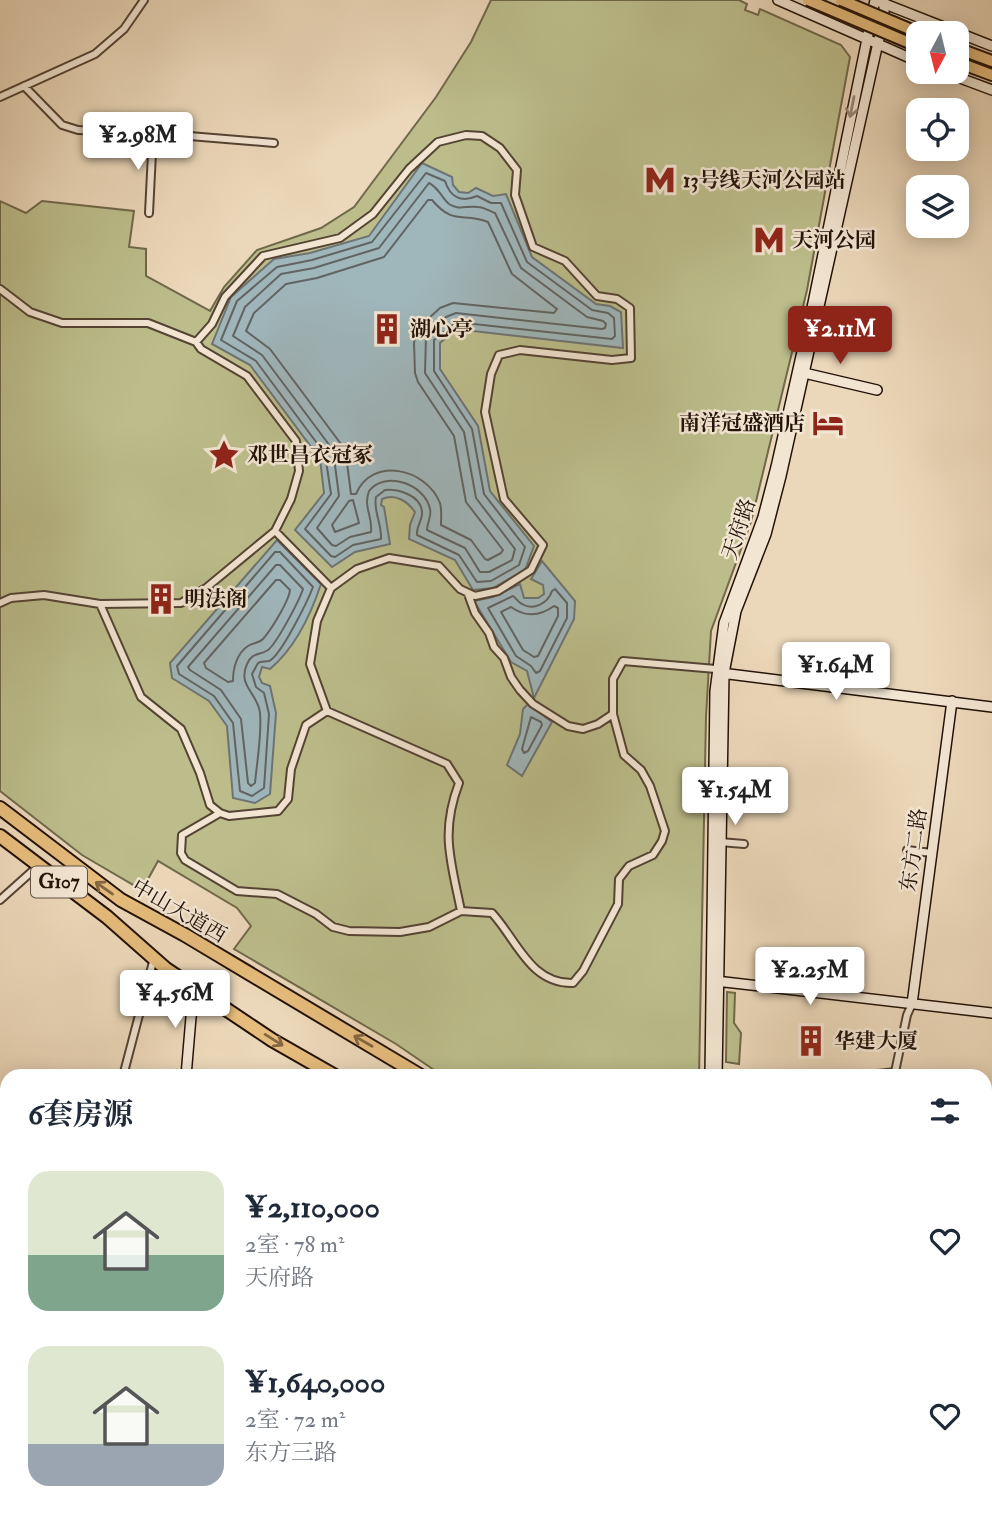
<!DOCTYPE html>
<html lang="zh">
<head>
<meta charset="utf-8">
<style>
	body { margin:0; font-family:"IM FELL Double Pica","Noto Serif SC",serif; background:#f6f6f7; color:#1f2937; height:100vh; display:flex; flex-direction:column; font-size:26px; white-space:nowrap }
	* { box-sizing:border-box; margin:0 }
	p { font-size:23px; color:#747a83 }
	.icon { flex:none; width:38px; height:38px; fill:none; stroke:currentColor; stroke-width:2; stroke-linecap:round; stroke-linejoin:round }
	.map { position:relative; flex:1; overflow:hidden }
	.sheet { position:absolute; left:0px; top:1069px; width:992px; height:450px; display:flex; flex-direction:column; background:#fff; border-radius:21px 21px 0 0; box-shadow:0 4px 18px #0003 }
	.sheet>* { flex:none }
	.needle { width:46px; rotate:187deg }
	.controls { position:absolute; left:906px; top:21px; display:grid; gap:14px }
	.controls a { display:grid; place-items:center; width:63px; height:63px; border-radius:14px; background:#fff; box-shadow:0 4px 18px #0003; font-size:35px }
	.price { position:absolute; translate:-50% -60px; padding:0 16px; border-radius:7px; background:#fff; color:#222; font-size:23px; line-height:46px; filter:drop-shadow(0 2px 4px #0008) }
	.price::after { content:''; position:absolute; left:50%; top:42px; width:21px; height:16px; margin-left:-10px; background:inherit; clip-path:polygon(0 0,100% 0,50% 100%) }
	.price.current { background:#8f2418; color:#fff }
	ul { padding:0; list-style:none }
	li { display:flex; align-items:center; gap:21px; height:175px; padding:0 28px }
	li span { display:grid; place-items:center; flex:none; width:196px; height:140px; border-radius:21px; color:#555 }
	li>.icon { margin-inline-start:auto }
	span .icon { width:84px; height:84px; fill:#fffc; stroke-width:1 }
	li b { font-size:30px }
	h2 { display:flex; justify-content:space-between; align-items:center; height:84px; padding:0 28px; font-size:30px }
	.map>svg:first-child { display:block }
	.green { fill:#bcbd8b; stroke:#70684a; stroke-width:2 }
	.water { fill:#9fb6bb; stroke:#6d7473; stroke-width:2 }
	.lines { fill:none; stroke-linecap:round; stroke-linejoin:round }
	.shore { stroke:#616462; stroke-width:2 }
	.street-casing { stroke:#554334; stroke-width:10 }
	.secondary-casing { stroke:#231208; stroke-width:12 }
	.primary-casing { stroke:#231208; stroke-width:14 }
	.highway-casing { stroke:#231208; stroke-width:16 }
	.street { stroke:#f2e5d2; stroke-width:6 }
	.secondary { stroke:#f2e5d2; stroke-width:9 }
	.primary { stroke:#e6bc7c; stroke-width:10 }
	.highway { stroke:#e6bc7c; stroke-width:12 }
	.primary-bridge-casing { stroke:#231208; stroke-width:14; stroke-linecap:butt }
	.primary-bridge { stroke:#e6bc7c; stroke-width:10 }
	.oneway { stroke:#958677 }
	.oneway2 { stroke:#846742 }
	.labels { text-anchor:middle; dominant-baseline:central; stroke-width:5; stroke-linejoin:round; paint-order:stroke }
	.shield { fill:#f2e5d2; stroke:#615145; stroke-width:2 }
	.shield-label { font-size:19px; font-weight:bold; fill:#231208 }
	.poi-label { font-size:21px; font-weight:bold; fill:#231208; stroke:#f2e5d2; text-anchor:start }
	.street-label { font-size:21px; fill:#231208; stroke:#f2e5d2 }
</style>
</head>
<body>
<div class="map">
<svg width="992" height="1518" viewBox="0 0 992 1518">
	<rect width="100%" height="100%" fill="#ebd7b9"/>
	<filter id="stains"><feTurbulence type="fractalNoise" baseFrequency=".00286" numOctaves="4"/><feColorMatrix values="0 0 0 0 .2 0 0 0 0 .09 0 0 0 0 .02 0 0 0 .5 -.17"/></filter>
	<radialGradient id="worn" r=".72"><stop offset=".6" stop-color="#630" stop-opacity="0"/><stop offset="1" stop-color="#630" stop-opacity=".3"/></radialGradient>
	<path class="green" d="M491 0H739L747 4 745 10 758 15 760 9 841 45 850 57 807 290 751 522 711 631 706 717 699 1076H443L396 1044 234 949 251 926 237 908 158 861 142 890 82 855 0 791V201L26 213 42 201 134 211 129 247 146 249V276L210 311 224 287 257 250 321 228 354 207 436 97 471 42Z
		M727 992 735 993 734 1023 741 1033 739 1064 726 1062Z
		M992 1107V1207L985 1205V1111Z"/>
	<path class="water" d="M422 163 452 177 453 185 459 192 468 193 476 188 493 196 506 194 532 257 596 304 610 306 621 312 623 348 456 329 440 343V369L478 426 490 491 534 546 525 570 493 588 473 590 455 560 409 539 410 525 415 512C408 502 396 493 382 499L381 505 384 507 390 544 355 552 332 567 295 530 324 493 320 459 250 365 212 344 231 297 274 259 310 253 369 236Z
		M277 540 321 584C311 614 295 648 270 669L262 667 259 677 262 683 270 686 276 713 270 794 255 803 233 798 227 726 209 701 172 678 170 663Z
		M542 561 575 601 574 619 534 698 527 671 511 662 474 601 493 597 520 584 524 598H538L544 594 543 585 531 579Z
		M528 704 552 722 522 776 507 765 520 734 523 709Z"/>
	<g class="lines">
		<path class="shore" d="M426 173 445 181C450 197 461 203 477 196L491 203H501L527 262 592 310 608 313 614 318 615 336 612 339 456 322 434 340V371L472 429 484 494 525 547 519 565 491 581 477 582 459 555 417 535C416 526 423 520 422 512 421 495 398 489 385 490L376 497C373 511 382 524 381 539L353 545 335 557 331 556 305 529 331 494 325 454 256 361 221 340 237 301 277 267 312 260 372 242Z
			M429 183C439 188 441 197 449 204 459 211 468 205 478 207 483 207 490 211 495 213L521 268 587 317 603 321 606 324 605 328 602 329 456 313 446 317 426 336 425 373 464 432 476 498 515 549 512 560 489 572H480L465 548 427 530C427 523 432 516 430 509 425 484 385 470 369 491 363 507 373 517 371 532L350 537 336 546 332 545 317 528 339 496 333 450 262 355 233 336 245 307 281 274 314 268 379 248Z
			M428 200H432C454 226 462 212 488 222L512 274 557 309 554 313 453 303 440 308 417 329 414 343 415 373 418 382 454 436 466 502 503 550 501 553 488 560 485 559 471 540 441 525C441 517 442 510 440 503 426 468 372 456 356 494H351L346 455 341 444 270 349 246 331 254 313 286 284 317 278 384 257Z
			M353 500 359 523 335 532 332 525 349 501Z
			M275 552H280L313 587C308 600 281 656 269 661 265 662 261 661 258 663L252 674 256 687 264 693 269 714 264 788 252 796 240 791 233 723 214 696 179 674 177 666Z
			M276 565H280L303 589C299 601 277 643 268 650 259 656 252 652 247 664 237 686 258 693 260 713 262 735 257 761 255 783L251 786 248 783 241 719 221 690 190 670 188 667Z
			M276 580H280L290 590C289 601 271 630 263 639 259 643 253 643 248 646 237 653 233 668 233 681L228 682 206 668 204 663Z
			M555 589 567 603V618L540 671 536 673 531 666 516 656 488 608 513 596C516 598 518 602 522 604 534 611 548 603 552 591Z
			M554 606 558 608V616L538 656 534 657 523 650 501 612 511 607C525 617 539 617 554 606Z
			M531 717 541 722 542 725 528 751 524 753 522 749Z"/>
		<defs>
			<path id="street" d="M24 86 62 125 78 130 153 133 274 143
				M0 97 95 54 124 29 144 0
				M149 213 153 133
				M0 289 30 312 62 323H148L196 342 201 349 247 376 296 441 299 471 291 499 275 531 206 588 181 603 100 604 44 595 11 598 0 603
				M196 342 212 324 225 297 263 256 340 238 373 214 409 169 438 142 466 135 482 136 500 148 517 170 515 195 533 247 565 261 597 296 617 299 630 308 631 358 612 360 520 350 499 355 491 374 485 412 504 499 543 545 531 570 498 591 475 596 460 589 439 566 389 558 357 569 331 588 317 621 310 664 327 711 447 764 459 783C440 833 451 861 461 911
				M275 531 331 588
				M468 594 475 613 489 633 494 647 504 658 511 677 520 690 533 704 568 726 583 729 598 724 613 714
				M100 604 141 697 181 729 200 773 210 805 220 813 182 835 181 853 185 860 237 891 277 894 316 914 333 927 349 931 400 932 429 927 461 911 492 913C517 940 530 984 573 983L583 971 618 904 619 879 629 866 653 855 662 841 665 831 650 786 641 770 624 755 613 714V679L623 661 716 669
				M220 813 229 816 278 811 288 799 291 769 306 725 327 711
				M720 842 744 844
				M907 850 932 853
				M0 900 38 866
				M123 1076 154 958
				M860 1076 895 1072 907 1015 912 1004
				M291 1518 292 1512
				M574 1518 576 1512"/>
			<path id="secondary" d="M778 0 919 62
				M880 2 992 46
				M944 72 992 90
				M800 372 877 390
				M721 673 992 707
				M716 981 992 1013
				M912 1004 952 701
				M186 1076 191 1017 197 988
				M710 1076 715 691 724 623 763 517 776 467 813 303 875 0
				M717 1076 724 673 736 611 766 534 781 476 884 16V0
				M146 1518V1512"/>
			<path id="primary" d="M957 48 992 61
				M957 62 992 75"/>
			<path id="highway" d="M0 808 121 900 185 935 421 1076
				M0 836 107 917 166 969 272 1040 335 1076
				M985 1323 992 1325
				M985 1364 992 1366"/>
		</defs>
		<use href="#street" class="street-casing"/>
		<use href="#secondary" class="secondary-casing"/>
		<use href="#primary" class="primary-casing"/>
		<use href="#highway" class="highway-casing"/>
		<use href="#street" class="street"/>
		<use href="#secondary" class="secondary"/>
		<use href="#primary" class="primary"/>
		<use href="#highway" class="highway"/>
		<defs>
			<path id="primary-bridge" d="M808 0 919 47
				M841 0 919 33"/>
		</defs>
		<use href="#primary-bridge" class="primary-bridge-casing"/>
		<use href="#primary-bridge" class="primary-bridge"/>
	</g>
	<defs><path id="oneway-shaft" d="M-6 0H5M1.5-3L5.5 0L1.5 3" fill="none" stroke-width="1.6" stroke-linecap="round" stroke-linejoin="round" transform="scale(1.75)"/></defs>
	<use class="oneway" href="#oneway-shaft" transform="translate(852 107) rotate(101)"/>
	<g class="oneway2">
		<use href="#oneway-shaft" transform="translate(104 888) rotate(-145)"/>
		<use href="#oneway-shaft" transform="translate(274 1040) rotate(32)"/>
		<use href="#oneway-shaft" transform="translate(363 1041) rotate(-150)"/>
	</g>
	<defs>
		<symbol id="metro-bare" viewBox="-9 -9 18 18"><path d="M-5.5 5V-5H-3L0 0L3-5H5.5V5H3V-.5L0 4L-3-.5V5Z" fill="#8f2418" stroke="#f2e5d2" stroke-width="2.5" paint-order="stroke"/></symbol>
		<symbol id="building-bare" viewBox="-9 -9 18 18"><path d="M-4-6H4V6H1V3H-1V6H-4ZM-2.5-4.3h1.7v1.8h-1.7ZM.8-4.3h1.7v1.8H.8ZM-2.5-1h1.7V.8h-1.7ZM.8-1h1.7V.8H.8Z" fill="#8f2418" stroke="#f2e5d2" stroke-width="2.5" paint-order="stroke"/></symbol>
		<symbol id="hotel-bare" viewBox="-9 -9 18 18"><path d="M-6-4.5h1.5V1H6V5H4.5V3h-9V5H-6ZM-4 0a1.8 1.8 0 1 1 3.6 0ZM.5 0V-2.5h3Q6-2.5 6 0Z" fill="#8f2418" stroke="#f2e5d2" stroke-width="2.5" paint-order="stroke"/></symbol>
		<symbol id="sight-bare" viewBox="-9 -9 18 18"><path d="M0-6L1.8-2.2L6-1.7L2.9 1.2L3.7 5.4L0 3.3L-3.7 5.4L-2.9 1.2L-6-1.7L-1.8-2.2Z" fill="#8f2418" stroke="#f2e5d2" stroke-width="2.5" paint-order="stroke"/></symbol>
	</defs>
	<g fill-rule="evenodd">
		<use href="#metro-bare" x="638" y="158" width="44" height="44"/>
		<use href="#metro-bare" x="747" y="218" width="44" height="44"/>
		<use href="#building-bare" x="365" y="307" width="44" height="44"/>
		<use href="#hotel-bare" x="806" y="401" width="44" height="44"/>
		<use href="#sight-bare" x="202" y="433" width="44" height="44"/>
		<use href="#building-bare" x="139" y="577" width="44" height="44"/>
		<use href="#building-bare" x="789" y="1019" width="44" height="44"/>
	</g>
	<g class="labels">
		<rect class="shield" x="31" y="866.5" width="56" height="31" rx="5"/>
		<g class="shield-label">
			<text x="59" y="882">G107</text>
		</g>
		<g class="poi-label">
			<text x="683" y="180">13号线天河公园站</text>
			<text x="792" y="240">天河公园</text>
			<text x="410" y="329">湖心亭</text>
			<text x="805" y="423" text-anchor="end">南洋冠盛酒店</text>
			<text x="247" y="455">邓世昌衣冠冢</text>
			<text x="184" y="599">明法阁</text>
			<text x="834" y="1041">华建大厦</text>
		</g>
		<g class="street-label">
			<text transform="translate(739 529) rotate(-71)">天府路</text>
			<text transform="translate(914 850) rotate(-82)">东方二路</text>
			<text transform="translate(179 911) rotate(30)">中山大道西</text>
		</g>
	</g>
	<rect width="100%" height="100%" filter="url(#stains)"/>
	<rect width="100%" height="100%" fill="url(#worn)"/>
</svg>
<div class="controls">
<a><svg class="needle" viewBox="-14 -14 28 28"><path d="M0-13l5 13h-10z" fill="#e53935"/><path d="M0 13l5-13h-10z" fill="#747a83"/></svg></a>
<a><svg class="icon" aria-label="locate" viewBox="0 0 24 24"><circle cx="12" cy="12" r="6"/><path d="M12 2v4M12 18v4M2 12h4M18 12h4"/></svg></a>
<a><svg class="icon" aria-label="layers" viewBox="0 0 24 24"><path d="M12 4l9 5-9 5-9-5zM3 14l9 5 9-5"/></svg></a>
</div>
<b class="price" style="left:138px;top:172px">¥2.98M</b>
<b class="price current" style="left:840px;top:366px">¥2.11M</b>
<b class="price" style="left:836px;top:702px">¥1.64M</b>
<b class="price" style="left:735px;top:827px">¥1.54M</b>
<b class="price" style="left:810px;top:1007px">¥2.25M</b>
<b class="price" style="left:175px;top:1030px">¥4.56M</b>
<section class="sheet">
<h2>6套房源<svg class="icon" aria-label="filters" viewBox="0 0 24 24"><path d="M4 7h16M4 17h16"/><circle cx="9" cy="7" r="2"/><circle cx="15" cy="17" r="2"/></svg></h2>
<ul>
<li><span style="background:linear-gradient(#dfe7d0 60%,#7fa58c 0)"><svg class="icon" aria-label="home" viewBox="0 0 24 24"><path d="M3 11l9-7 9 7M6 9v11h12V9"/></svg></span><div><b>¥2,110,000</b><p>2室 · 78 m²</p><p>天府路</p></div><svg class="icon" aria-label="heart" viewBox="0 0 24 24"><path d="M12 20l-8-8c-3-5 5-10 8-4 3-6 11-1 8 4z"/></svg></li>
<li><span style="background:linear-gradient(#dfe7d0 70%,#9aa5b1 0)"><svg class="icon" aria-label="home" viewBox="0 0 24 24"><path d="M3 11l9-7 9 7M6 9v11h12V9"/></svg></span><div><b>¥1,640,000</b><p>2室 · 72 m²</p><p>东方三路</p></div><svg class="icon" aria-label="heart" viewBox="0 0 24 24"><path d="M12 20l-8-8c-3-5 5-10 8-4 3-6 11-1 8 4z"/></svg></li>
</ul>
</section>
</div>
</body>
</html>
